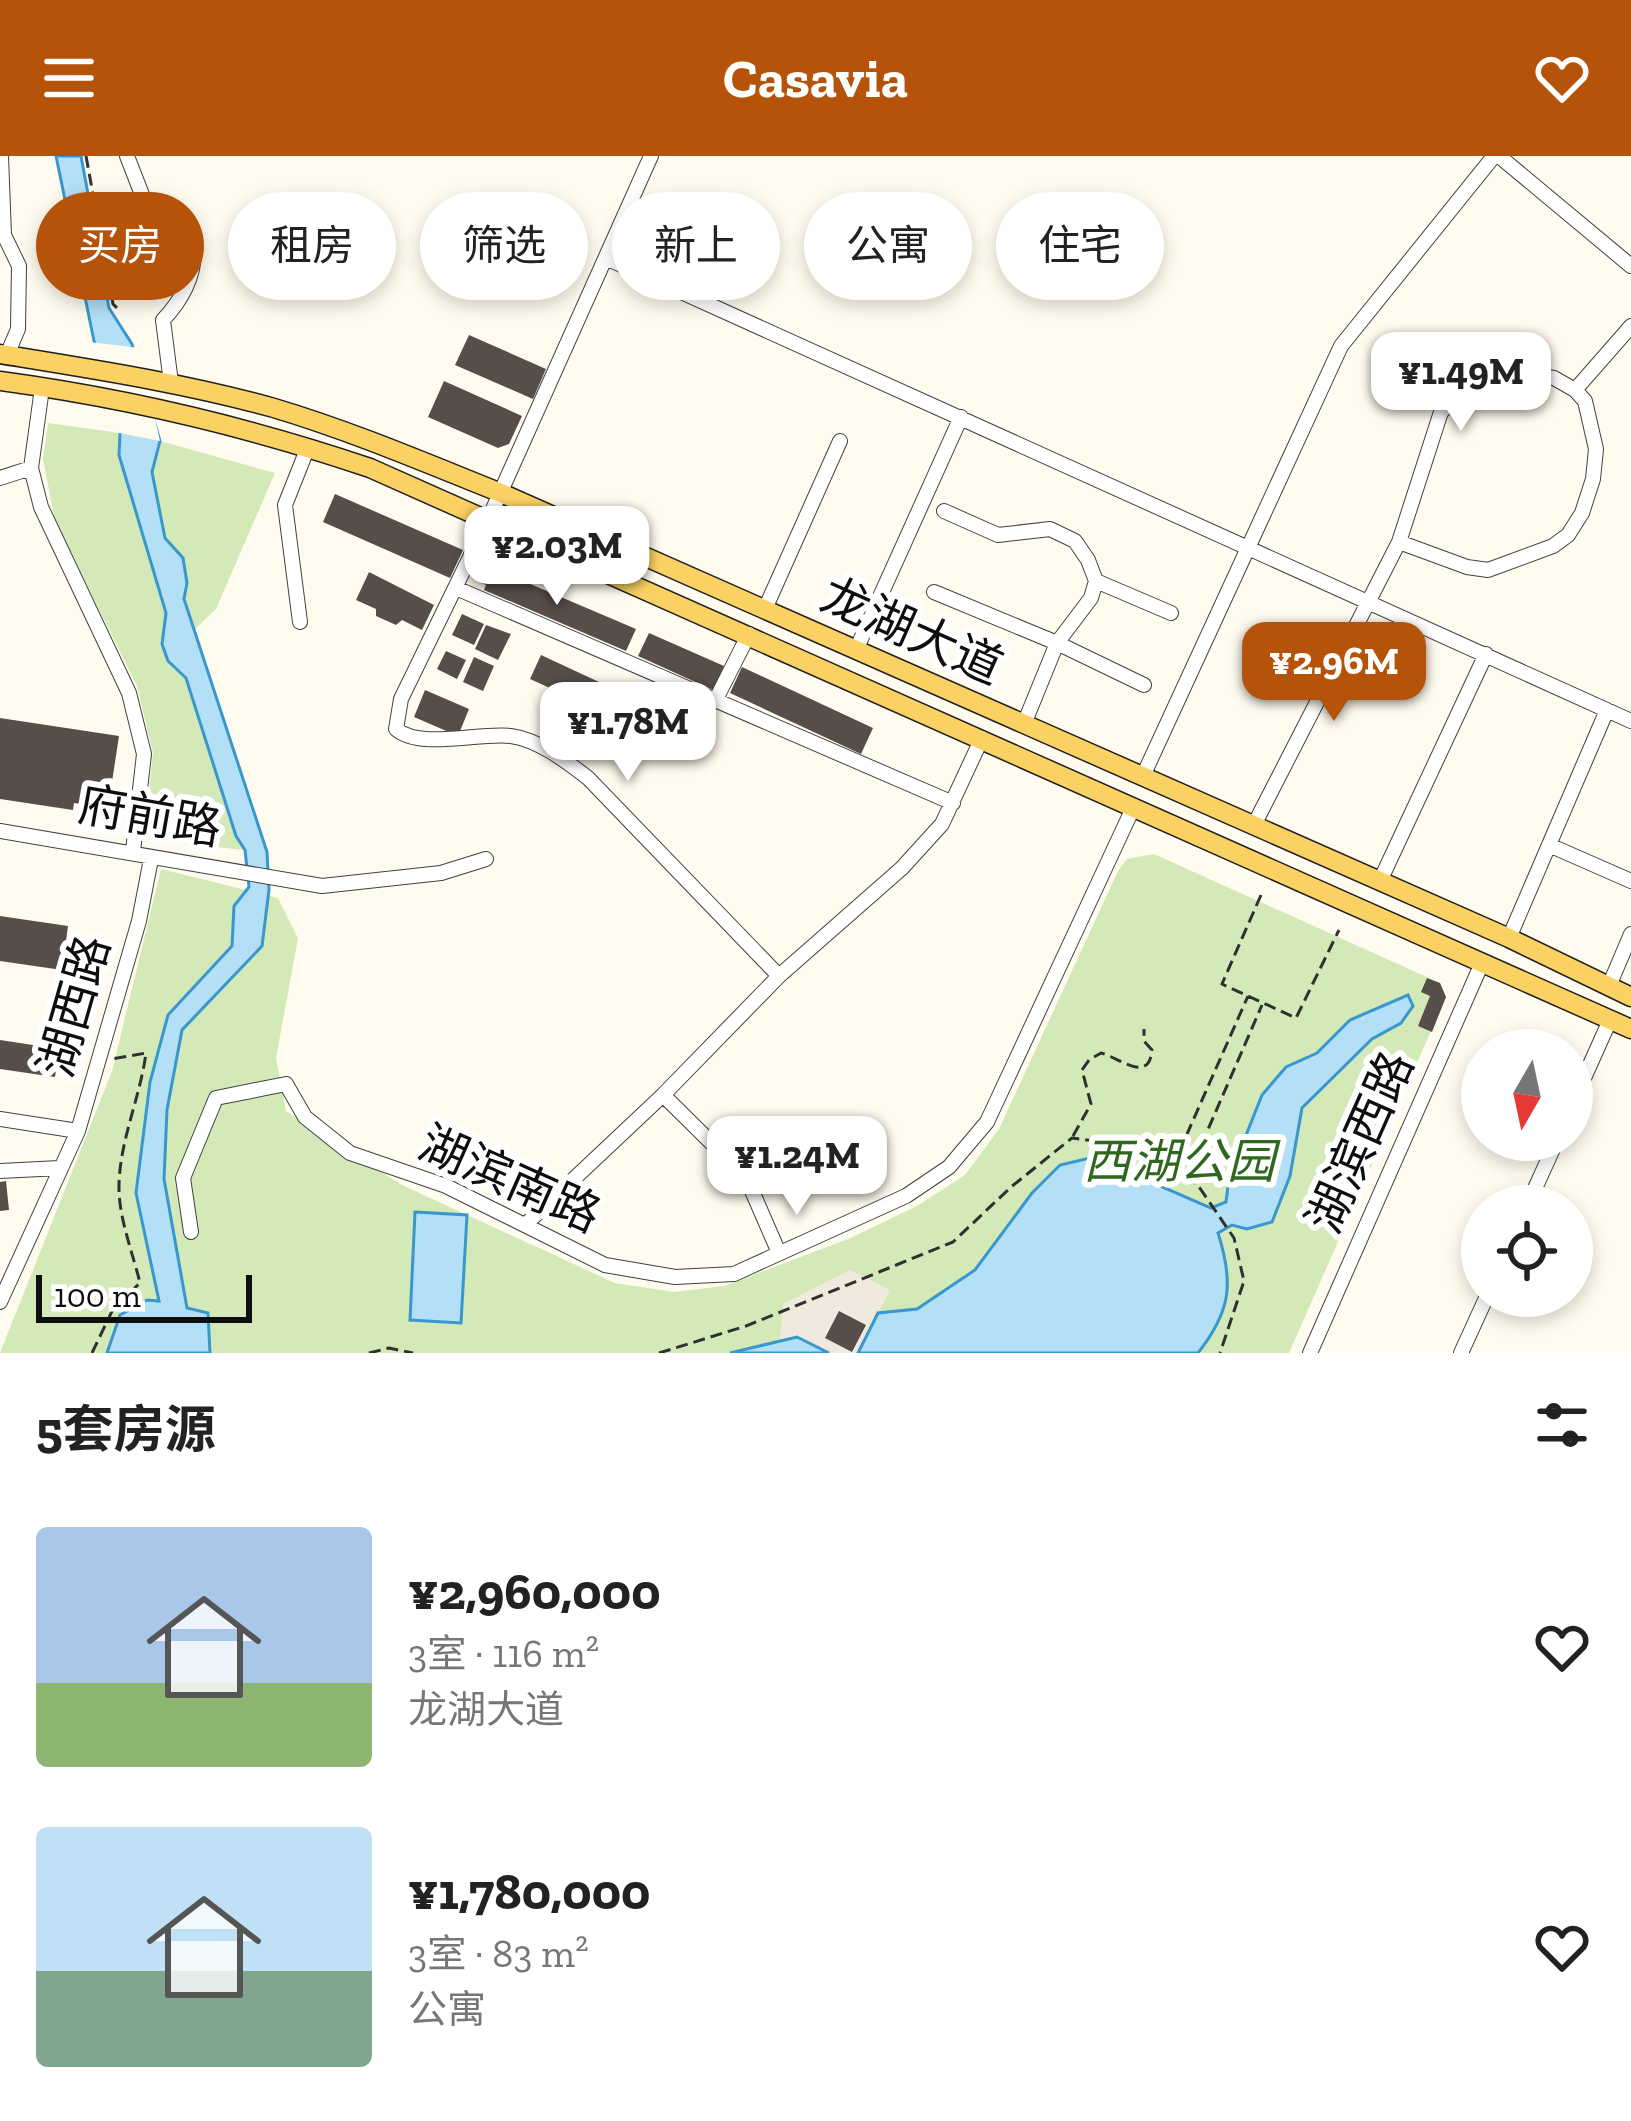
<!DOCTYPE html>
<html lang="zh">
<head>
<meta charset="utf-8">
<style>
	body { margin:0; font-family:"Zilla Slab","Noto Sans SC",serif; background:#f2f2f2; color:#222; height:100vh; display:flex; flex-direction:column; font-size:45px; white-space:nowrap }
	* { box-sizing:border-box; margin:0 }
	p { font-size:39px; color:#767676 }
	.icon { flex:none; width:66px; height:66px; fill:none; stroke:currentColor; stroke-width:2; stroke-linecap:round; stroke-linejoin:round }
	.map { position:relative; height:1197px; overflow:hidden }
	.sheet { display:flex; flex-direction:column; background:#fff; flex:1 }
	.sheet>* { flex:none }
	.guide { position:absolute; left:36px; top:36px; width:1560px; height:108px; display:flex; gap:24px }
	.needle { width:78px; rotate:189deg }
	.fabs { position:absolute; left:1461px; top:873px; display:grid; gap:24px }
	.fabs a { display:grid; place-items:center; width:132px; height:132px; border-radius:50%; background:#fff; box-shadow:0 6px 18px #0003; font-size:60px }
	.scale { position:absolute; left:36px; bottom:30px; width:216px; box-sizing:border-box; padding-left:12px; border:6px solid #0e0e0e; border-top:0; font-size:33px; line-height:42px; white-space:nowrap; color:#0e0e0e; -webkit-text-stroke:9px #fff; paint-order:stroke }
	.price { position:absolute; translate:-50% -102px; padding:0 27px; border-radius:24px; background:#fff; color:#222; font-size:39px; line-height:78px; filter:drop-shadow(0 3px 6px #0008) }
	.price::after { content:''; position:absolute; left:50%; top:72px; width:36px; height:27px; margin-left:-18px; background:inherit; clip-path:polygon(0 0,100% 0,50% 100%) }
	.price.on { background:#b45309; color:#fff }
	ul { padding:0; list-style:none }
	li { display:flex; align-items:center; gap:36px; height:300px; padding:0 36px }
	li span { display:grid; place-items:center; flex:none; width:336px; height:240px; border-radius:12px; color:#555 }
	li>.icon { margin-inline-start:auto }
	span .icon { width:144px; height:144px; fill:#fffc; stroke-width:1 }
	li b { font-size:51px }
	h2 { display:flex; justify-content:space-between; align-items:center; height:144px; padding:0 36px; font-size:51px }
	.chip { padding:0 42px; border-radius:54px; background:#fff; box-shadow:0 6px 18px #0003; font-size:42px; line-height:108px }
	.chip.on { background:#b45309; color:#fff }
	header { display:flex; justify-content:space-between; align-items:center; height:156px; padding:0 36px; background:#b45309; color:#fff; font-size:54px; font-weight:800 }
	.map>svg:first-child { display:block }
	.green { fill:#d3eab8 }
	.plaza { fill:#efeadd }
	.water { fill:#b3dff7; stroke:#3897cf; stroke-width:3 }
	.pier { fill:#fffbee }
	.building { fill:#574e4a }
	.lines { fill:none; stroke-linecap:round; stroke-linejoin:round }
	.minor-casing { stroke:#414141; stroke-width:16 }
	.major-casing { stroke:#1f1f1f; stroke-width:21 }
	.path { stroke:#303030; stroke-width:3; stroke-dasharray:12 6; stroke-linecap:butt }
	.minor { stroke:#fff; stroke-width:14 }
	.major { stroke:#fad163; stroke-width:18 }
	.labels { text-anchor:middle; dominant-baseline:central; stroke-width:12; stroke-linejoin:round; paint-order:stroke }
	.street-label { font-size:48px; fill:#0e0e0e; stroke:#fff }
	.park-label { font-size:48px; font-style:italic; fill:#2e671d; stroke:#fff }
</style>
</head>
<body>
<header><svg class="icon" aria-label="menu" viewBox="0 0 24 24"><path d="M4 6h16M4 12h16M4 18h16"/></svg>Casavia<svg class="icon" aria-label="heart" viewBox="0 0 24 24"><path d="M12 20l-8-8c-3-5 5-10 8-4 3-6 11-1 8 4z"/></svg></header>
<div class="map">
<svg width="1631" height="1197" viewBox="0 0 1631 1197">
	<rect width="100%" height="100%" fill="#fffbee"/>
	<path class="green" d="M48 267 120 277 119 299 166 458C161 485 166 503 186 521L236 680 245 694 176 687 157 673 148 644 153 597 137 530 55 365 43 303Z
		M160 285 275 317 216 453 194 474 184 443 187 427 183 402 165 382 152 316Z
		M1154 698 1440 827 1446 841 1289 1197H0L112 915 161 713 278 742 298 782 276 902 286 955 400 1028 615 1127 674 1136 724 1130 848 1083 917 1050 965 1019 999 973 1118 715 1127 703Z"/>
	<path class="plaza" d="M850 1114 890 1134 858 1197H829L797 1181 780 1185 783 1148Z"/>
	<path class="water" d="M56 0H81L109 152 132 188 160 285 152 316 165 382 183 402 187 427 184 443 267 696 269 734 262 790 182 874 167 954 164 1023 187 1152 208 1157 210 1197H107L120 1159 147 1144 159 1145 136 1037 150 926 168 859 232 790 234 750 249 731 245 694 236 680 186 522 168 505 162 488 166 457 119 299 120 277 94 185Z
		M1408 839 1413 850 1401 867 1372 883 1302 952 1290 1020 1272 1066 1247 1073 1232 1069 1218 1077C1234 1127 1231 1155 1198 1197H858L878 1157 917 1153 975 1114 1032 1037 1060 1009 1094 1001 1211 1052 1226 1046 1229 1022 1262 939 1286 911 1317 897 1350 864Z
		M415 1056 467 1059 461 1167 410 1164Z
		M797 1181 829 1197H730Z"/>
	<path class="pier" d="M89 186 140 192 160 285 114 276Z"/>
	<path class="building" d="M469 179 546 213 533 243 455 209Z
		M444 225 522 260 509 288 498 292 428 261Z
		M335 338 463 394 450 422 323 366Z
		M486 409 636 473 626 495 484 434 486 429 479 426Z
		M369 416 434 449 422 474 402 464 396 469 376 460V453L356 444Z
		M462 458 484 468 474 489 452 479Z
		M486 469 511 478 498 504 475 493Z
		M649 477 724 510 713 534 638 500Z
		M446 495 466 504 457 523 437 513Z
		M541 499 612 532 601 555 530 523Z
		M474 501 494 510 483 535 463 526Z
		M742 511 873 572 861 598 730 537Z
		M425 534 469 553 458 580 414 561Z
		M0 562 119 580 108 652 74 647 73 654 0 643Z
		M0 760 68 770 62 814 0 805Z
		M1427 822 1440 827 1446 841 1432 876 1418 870 1430 840 1421 836Z
		M0 884 59 893 55 921 0 913Z
		M6 1025 9 1054 0 1055V1026Z
		M839 1155 866 1169 852 1196 825 1182Z"/>
	<g class="lines">
		<defs>
			<path id="minor" d="M1 0 4 79 19 110 18 173 7 199
				M127 0 148 54 163 75 194 98C193 124 180 146 163 164L171 227
				M651 0 489 362 401 543 396 573C420 594 480 576 511 580 539 584 566 605 588 622L779 820
				M1499 0 1631 110
				M606 102 1631 565
				M42 232 31 312 41 351 129 537 144 598 133 695
				M1575 234 1631 170
				M0 322 31 312
				M944 355 998 379 1050 373 1075 385 1088 404 1096 425 1091 442 1057 487 1024 568
				M1096 425 1171 457
				M456 432 953 647
				M934 436 1057 487 1144 529
				M765 453 840 285
				M300 466 285 349 308 291
				M856 494 961 261
				M715 545 749 478
				M1143 620 1341 190 1494 0
				M1254 669 1399 386 1441 256 1475 227 1503 214 1554 222 1575 234 1585 245 1596 293 1593 323 1582 357 1568 379 1553 390 1488 414 1467 411 1399 386
				M0 675 322 730 441 717 486 703
				M1549 689 1631 725
				M1380 725 1486 498
				M1509 782 1607 554
				M1609 830 1631 778
				M663 939 746 1021 779 1097
				M1572 949 1610 864
				M0 963 78 975
				M0 1015 60 1012
				M1527 1050 1557 984
				M526 1068 663 939 779 820 902 712 942 668 982 582
				M191 1076 183 1022 216 942 286 928 305 961 350 997 446 1030 605 1109 675 1121 734 1118 906 1040 949 1011 987 966 1134 650
				M0 1146 78 975 139 765 151 703
				M1310 1197 1482 807
				M1461 1197 1487 1140"/>
			<path id="major" d="M0 198C92 213 184 227 274 252 351 275 426 307 501 337L1509 782 1631 841
				M0 225C126 242 249 271 370 312L1631 873"/>
		</defs>
		<use href="#minor" class="minor-casing"/>
		<use href="#major" class="major-casing"/>
		<path class="path" d="M86 0 113 148 118 153
			M70 77 98 72
			M1261 739 1222 828 1296 862 1339 774
			M1073 980 1091 948 1082 914 1089 904 1101 897C1120 902 1149 928 1152 894L1144 885V873
			M1172 1012 1248 840
			M1187 1022 1262 849
			M92 1197 114 1151 140 1127C133 1098 120 1065 119 1035 118 988 140 943 146 897L112 903
			M369 1197 389 1192 413 1197
			M659 1197 746 1170 953 1086 1011 1031 1072 982 1120 988 1197 1028 1234 1082 1244 1125 1220 1197"/>
		<use href="#minor" class="minor"/>
		<use href="#major" class="major"/>
	</g>
	<g class="labels">
		<g class="street-label">
			<text transform="translate(912 475) rotate(24)">龙湖大道</text>
			<text transform="translate(150 660) rotate(10)">府前路</text>
			<text transform="translate(74 850) rotate(-74)">湖西路</text>
			<text transform="translate(1360 986) rotate(-66)">湖滨西路</text>
			<text transform="translate(510 1023) rotate(24)">湖滨南路</text>
		</g>
		<g class="park-label">
			<text x="1179" y="1005">西湖公园</text>
		</g>
	</g>
</svg>
<div class="fabs">
<a><svg class="needle" viewBox="-14 -14 28 28"><path d="M0-13l5 13h-10z" fill="#e53935"/><path d="M0 13l5-13h-10z" fill="#767676"/></svg></a>
<a><svg class="icon" aria-label="locate" viewBox="0 0 24 24"><circle cx="12" cy="12" r="6"/><path d="M12 2v4M12 18v4M2 12h4M18 12h4"/></svg></a>
</div>
<div class="scale">100 m</div>
<b class="price" style="left:1461px;top:278px">¥1.49M</b>
<b class="price" style="left:557px;top:452px">¥2.03M</b>
<b class="price on" style="left:1334px;top:568px">¥2.96M</b>
<b class="price" style="left:628px;top:628px">¥1.78M</b>
<b class="price" style="left:797px;top:1062px">¥1.24M</b>
<div class="guide">
<a class="chip on">买房</a>
<a class="chip">租房</a>
<a class="chip">筛选</a>
<a class="chip">新上</a>
<a class="chip">公寓</a>
<a class="chip">住宅</a>
</div>
</div>
<section class="sheet">
<h2>5套房源<svg class="icon" aria-label="filters" viewBox="0 0 24 24"><path d="M4 7h16M4 17h16"/><circle cx="9" cy="7" r="2"/><circle cx="15" cy="17" r="2"/></svg></h2>
<ul>
<li><span style="background:linear-gradient(#a9c7e8 65%,#8fb573 0)"><svg class="icon" aria-label="home" viewBox="0 0 24 24"><path d="M3 11l9-7 9 7M6 9v11h12V9"/></svg></span><div><b>¥2,960,000</b><p>3室 · 116 m²</p><p>龙湖大道</p></div><svg class="icon" aria-label="heart" viewBox="0 0 24 24"><path d="M12 20l-8-8c-3-5 5-10 8-4 3-6 11-1 8 4z"/></svg></li>
<li><span style="background:linear-gradient(#bfe0f5 60%,#7fa58c 0)"><svg class="icon" aria-label="home" viewBox="0 0 24 24"><path d="M3 11l9-7 9 7M6 9v11h12V9"/></svg></span><div><b>¥1,780,000</b><p>3室 · 83 m²</p><p>公寓</p></div><svg class="icon" aria-label="heart" viewBox="0 0 24 24"><path d="M12 20l-8-8c-3-5 5-10 8-4 3-6 11-1 8 4z"/></svg></li>
</ul>
</section>
</body>
</html>
